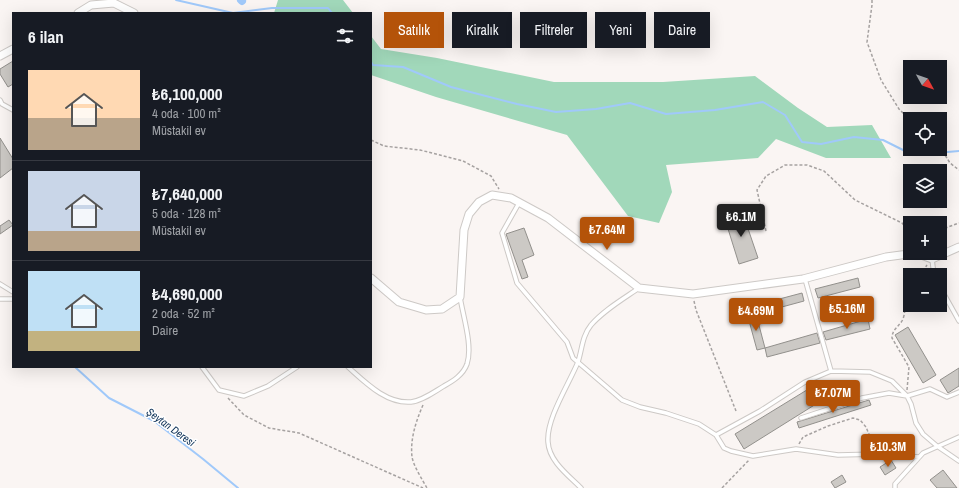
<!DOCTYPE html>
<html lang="tr">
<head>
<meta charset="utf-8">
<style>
	body { margin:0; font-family:"Archivo Narrow",sans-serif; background:#242831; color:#f1f3f6; height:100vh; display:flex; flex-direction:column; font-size:15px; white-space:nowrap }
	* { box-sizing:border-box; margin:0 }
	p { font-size:13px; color:#9ea1a6 }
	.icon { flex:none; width:22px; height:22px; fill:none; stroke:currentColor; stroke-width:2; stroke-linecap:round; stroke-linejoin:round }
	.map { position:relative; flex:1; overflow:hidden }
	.drawer { position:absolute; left:12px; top:12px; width:360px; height:356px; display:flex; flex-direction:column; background:#171b24; border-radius:0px; box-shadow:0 4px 16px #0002 }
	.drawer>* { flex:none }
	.hud { position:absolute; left:384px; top:12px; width:380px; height:36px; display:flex; gap:8px }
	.needle { width:26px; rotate:130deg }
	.tools { position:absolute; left:903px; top:60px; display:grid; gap:8px }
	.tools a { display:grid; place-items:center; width:44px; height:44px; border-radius:0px; background:#171b24; box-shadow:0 4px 16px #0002; font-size:20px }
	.price { position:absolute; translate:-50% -34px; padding:0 9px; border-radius:4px; background:#b45309; color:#fff; font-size:13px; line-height:26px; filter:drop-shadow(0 1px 2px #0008) }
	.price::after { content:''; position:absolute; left:50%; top:24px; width:12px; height:9px; margin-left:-6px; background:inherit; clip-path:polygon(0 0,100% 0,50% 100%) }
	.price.current { background:#222; color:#fff }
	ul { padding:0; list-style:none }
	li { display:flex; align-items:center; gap:12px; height:100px; padding:0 16px }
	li+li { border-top:1px solid #363941 }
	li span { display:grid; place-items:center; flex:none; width:112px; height:80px; border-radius:0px; color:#555 }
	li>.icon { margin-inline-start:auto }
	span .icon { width:48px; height:48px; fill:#fffc; stroke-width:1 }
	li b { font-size:17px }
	h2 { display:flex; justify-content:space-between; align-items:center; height:48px; padding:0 16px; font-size:17px }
	.chip { padding:0 14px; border-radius:0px; background:#171b24; box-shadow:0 4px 16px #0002; font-size:14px; line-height:36px }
	.chip.current { background:#b45309; color:#fff }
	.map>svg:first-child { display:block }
	.green { fill:#a1d8ba }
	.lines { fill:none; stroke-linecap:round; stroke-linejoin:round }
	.stream { stroke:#a0c9fa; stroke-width:2 }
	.canal { stroke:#a0c9fa; stroke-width:8 }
	.building { fill:#ccc9c5; stroke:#92908c }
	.service-casing { stroke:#cdc9c6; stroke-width:5.5 }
	.minor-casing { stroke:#cdc9c6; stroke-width:9 }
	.path { stroke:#a6a2a1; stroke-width:1.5; stroke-dasharray:3 2; stroke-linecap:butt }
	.service { stroke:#fff; stroke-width:3.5 }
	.minor { stroke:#fff; stroke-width:7 }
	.labels { text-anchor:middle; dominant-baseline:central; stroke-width:3; stroke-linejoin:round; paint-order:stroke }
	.water-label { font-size:11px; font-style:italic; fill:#0d3157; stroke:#fff }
</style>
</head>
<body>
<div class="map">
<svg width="959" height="488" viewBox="0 0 959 488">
	<rect width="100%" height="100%" fill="#faf5f3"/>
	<path class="green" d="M278 0H343L353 13H274Z
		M371 36 381 49 437 58 554 82H663L755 76 798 108 827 127 872 125 891 158H826L776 139 758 158 666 165 672 192 659 223 628 216 567 135 436 97 371 75Z"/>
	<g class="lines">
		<path class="stream" d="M176 0 233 13 272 8H328L332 13
			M371 62 373 65 403 67 451 87 517 104 556 112 596 109 630 103 666 114 715 110 763 102 785 115 802 142 821 144 854 137 883 140 913 155 959 151
			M75 367 109 398 154 421 203 459 238 488"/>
		<path class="canal" d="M241 0 242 1"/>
	</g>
	<path class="building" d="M13 61V84L8 87 0 74V69Z
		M0 138 13 159V168L0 178Z
		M742 211 758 258 739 264 724 216Z
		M9 220 13 225 0 234V226Z
		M524 228 534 255 522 260 528 277 522 279 506 234Z
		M858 278 860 287 818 298 815 289Z
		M802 293 804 301 756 314 753 306Z
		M756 314 765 348 757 350 748 317Z
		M868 319 870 329 826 340 823 332Z
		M908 327 936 375 923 383 895 335Z
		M817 333 820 343 767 357 765 348Z
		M959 368V386L948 393 940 380Z
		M815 385 824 399 744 449 735 434Z
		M869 400 871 405 799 428 797 422Z
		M891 460 896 468 885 475 880 467Z
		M943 470 957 488H937L930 480Z
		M842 475 846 482 835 488 831 482Z"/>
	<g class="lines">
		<defs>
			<path id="service" d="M0 100 2 104 13 110
				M519 203 502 233 517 283 567 342 573 358 622 400 640 407 666 413 699 424 716 435 724 448 731 451 753 456 796 449 838 455 879 454 919 457
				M932 259 934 275
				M805 279 831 371
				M0 284 13 292
				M940 287 959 321
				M0 299H13
				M202 367 219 390 244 396 268 386 297 367
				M348 367C365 382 386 404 411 402 422 401 434 392 444 386 453 381 463 375 467 364 473 346 463 316 460 297
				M801 418 862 398 889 393 907 396 930 389 947 397 959 392
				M716 435 760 411 805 382 831 371 870 372 892 381 907 396 911 404 916 423 923 434 937 446 959 461
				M581 488C568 475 549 461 548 442 546 419 569 384 578 362 582 350 582 336 591 325 604 310 623 299 639 288
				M895 488V484L923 453 959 437"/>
			<path id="minor" d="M78 13 91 5 114 3 134 13
				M0 56 13 49
				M371 278 399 302 426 310 442 309 460 297 464 230 469 214 479 202 492 195 511 198 548 218 639 288 693 294 803 279 886 257 916 253 932 259 959 247"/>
		</defs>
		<use href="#service" class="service-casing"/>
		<use href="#minor" class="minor-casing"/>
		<path class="path" d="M872 0V5L867 42 881 80 899 109 910 120
			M371 140 384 146 420 150 463 161 491 176 499 189
			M940 147 950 163 959 170
			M940 230 959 223
			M766 231 757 190 766 176 785 165H807L824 171 855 200 902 223 910 232
			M920 275 927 265
			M694 301 696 310 736 411
			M907 390 909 367 892 338C892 329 900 326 903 319 907 307 902 304 910 291
			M228 398 244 415 269 428 299 433 423 488
			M423 405C416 421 410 439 412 457 414 467 422 479 427 488
			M799 444 803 437 828 426 853 418 860 420 866 427 875 449
			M722 488 749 460"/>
		<use href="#service" class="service"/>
		<use href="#minor" class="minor"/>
	</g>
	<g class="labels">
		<g class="water-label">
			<text transform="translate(171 427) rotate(36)">Şeytan Deresi</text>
		</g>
	</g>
</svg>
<div class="tools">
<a><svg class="needle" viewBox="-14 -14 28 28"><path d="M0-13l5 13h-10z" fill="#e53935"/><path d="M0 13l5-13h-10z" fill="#9ea1a6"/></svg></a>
<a><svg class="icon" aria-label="locate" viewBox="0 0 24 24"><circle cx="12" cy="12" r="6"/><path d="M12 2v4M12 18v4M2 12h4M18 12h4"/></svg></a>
<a><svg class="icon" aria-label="layers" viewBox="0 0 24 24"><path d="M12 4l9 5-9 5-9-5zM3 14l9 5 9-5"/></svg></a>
<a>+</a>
<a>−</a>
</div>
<b class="price current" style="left:741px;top:238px">₺6.1M</b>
<b class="price" style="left:607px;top:251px">₺7.64M</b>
<b class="price" style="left:847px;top:330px">₺5.16M</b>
<b class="price" style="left:756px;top:332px">₺4.69M</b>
<b class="price" style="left:833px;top:414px">₺7.07M</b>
<b class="price" style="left:888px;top:468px">₺10.3M</b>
<div class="hud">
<a class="chip current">Satılık</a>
<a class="chip">Kiralık</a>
<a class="chip">Filtreler</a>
<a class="chip">Yeni</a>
<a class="chip">Daire</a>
</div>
<section class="drawer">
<h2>6 ilan<svg class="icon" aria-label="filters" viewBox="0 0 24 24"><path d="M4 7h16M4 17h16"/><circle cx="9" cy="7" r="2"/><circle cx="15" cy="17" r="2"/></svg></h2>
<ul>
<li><span style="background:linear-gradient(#ffd9b3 60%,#b9a48a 0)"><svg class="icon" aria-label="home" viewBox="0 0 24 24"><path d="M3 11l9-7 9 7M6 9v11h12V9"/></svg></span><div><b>₺6,100,000</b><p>4 oda · 100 m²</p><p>Müstakil ev</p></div></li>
<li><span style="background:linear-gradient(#c9d6e8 75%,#b9a48a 0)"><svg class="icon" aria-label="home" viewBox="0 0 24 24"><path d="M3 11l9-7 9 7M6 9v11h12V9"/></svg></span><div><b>₺7,640,000</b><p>5 oda · 128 m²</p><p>Müstakil ev</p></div></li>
<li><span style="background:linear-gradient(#bfe0f5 75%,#c2b280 0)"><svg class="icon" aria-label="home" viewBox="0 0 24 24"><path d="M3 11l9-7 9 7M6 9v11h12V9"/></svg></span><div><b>₺4,690,000</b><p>2 oda · 52 m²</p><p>Daire</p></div></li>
</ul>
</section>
</div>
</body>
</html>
